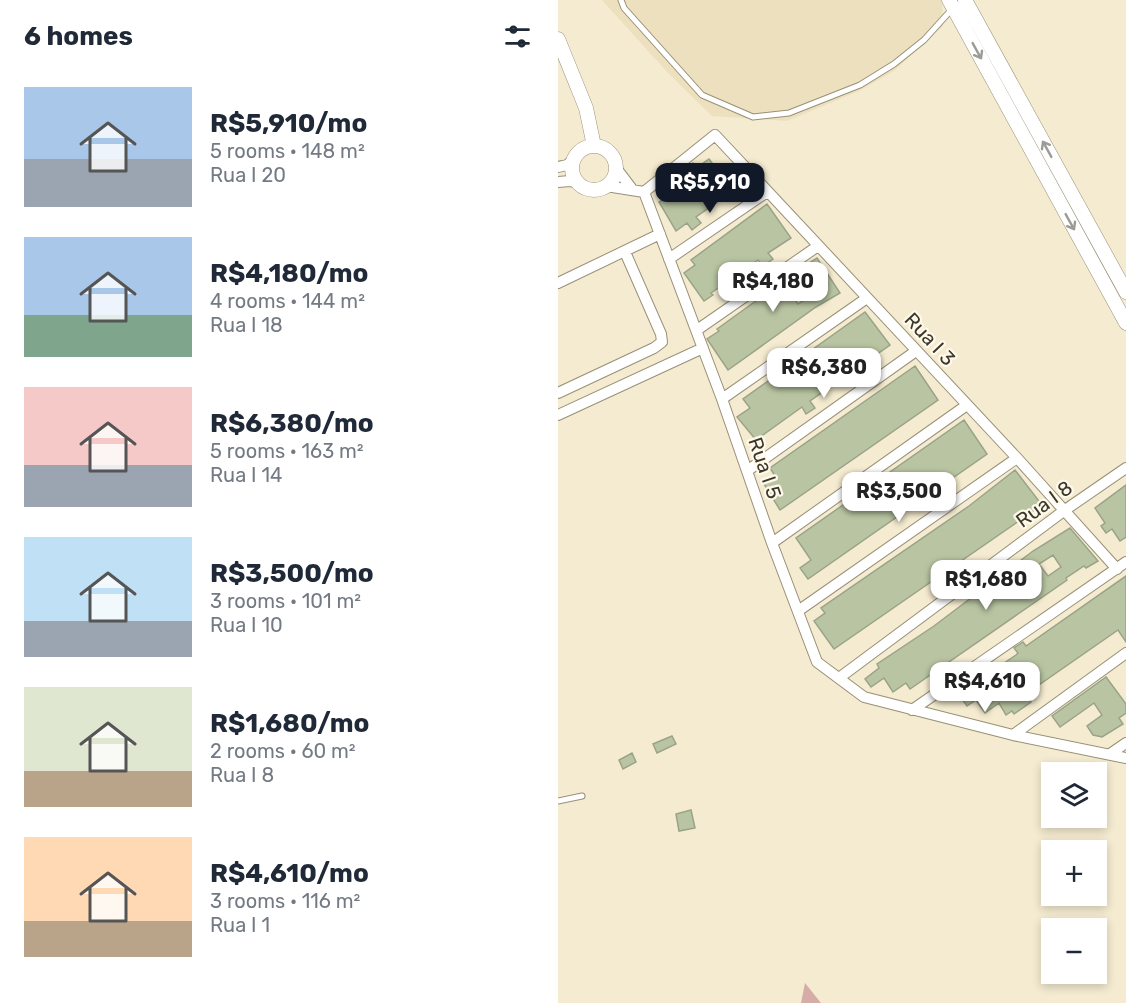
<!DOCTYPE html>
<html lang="en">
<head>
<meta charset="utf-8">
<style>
	body { margin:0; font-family:Rubik,sans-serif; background:#f6f6f7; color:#1f2937; height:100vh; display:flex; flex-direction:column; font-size:22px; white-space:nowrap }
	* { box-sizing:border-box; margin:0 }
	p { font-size:20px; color:#747a83 }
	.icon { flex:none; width:33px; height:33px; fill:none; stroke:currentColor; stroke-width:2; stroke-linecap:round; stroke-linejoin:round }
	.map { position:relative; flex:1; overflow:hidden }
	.drawer { display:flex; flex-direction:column; background:#fff; width:558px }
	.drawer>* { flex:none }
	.controls { position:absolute; left:483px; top:762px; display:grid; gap:12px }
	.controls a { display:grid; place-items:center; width:66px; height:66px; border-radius:0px; background:#fff; box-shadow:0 3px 9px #0003; font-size:30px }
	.price { position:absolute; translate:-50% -51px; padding:0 14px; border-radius:12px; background:#fff; color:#222; font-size:20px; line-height:39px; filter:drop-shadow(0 2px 3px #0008) }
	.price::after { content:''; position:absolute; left:50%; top:36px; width:18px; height:14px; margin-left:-9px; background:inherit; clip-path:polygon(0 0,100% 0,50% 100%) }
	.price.selected { background:#111827; color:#fff }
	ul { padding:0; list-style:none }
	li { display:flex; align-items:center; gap:18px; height:150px; padding:0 24px }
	li span { display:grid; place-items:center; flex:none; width:168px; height:120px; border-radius:0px; color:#555 }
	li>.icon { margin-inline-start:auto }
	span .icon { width:72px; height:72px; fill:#fffc; stroke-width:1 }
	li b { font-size:26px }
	h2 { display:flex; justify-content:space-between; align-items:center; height:72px; padding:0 24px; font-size:26px }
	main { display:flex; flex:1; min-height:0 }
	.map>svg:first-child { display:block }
	.built { fill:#ece0be }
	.forest { fill:#d6ada6 }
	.building { fill:#b9c5a2; stroke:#9aa38a; stroke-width:1.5; fill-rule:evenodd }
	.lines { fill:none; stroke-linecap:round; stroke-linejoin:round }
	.lane-casing { stroke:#989077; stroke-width:7 }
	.street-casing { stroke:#989077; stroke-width:12 }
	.secondary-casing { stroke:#989077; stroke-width:15 }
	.lane { stroke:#fff; stroke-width:5 }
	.street { stroke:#fff; stroke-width:10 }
	.secondary { stroke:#fff; stroke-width:14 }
	.oneway { stroke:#9d9b96 }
	.labels { text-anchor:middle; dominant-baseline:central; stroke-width:4.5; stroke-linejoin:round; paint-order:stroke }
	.street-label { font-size:20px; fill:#3b372d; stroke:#fef9e9 }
</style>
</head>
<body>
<main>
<section class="drawer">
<h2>6 homes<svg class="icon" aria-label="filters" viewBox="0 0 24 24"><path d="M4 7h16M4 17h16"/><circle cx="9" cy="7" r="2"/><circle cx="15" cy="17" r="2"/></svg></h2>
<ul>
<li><span style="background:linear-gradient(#a9c7e8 60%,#9aa5b1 0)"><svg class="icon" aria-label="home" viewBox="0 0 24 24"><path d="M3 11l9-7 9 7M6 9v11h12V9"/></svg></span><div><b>R$5,910/mo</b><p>5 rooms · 148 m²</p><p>Rua I 20</p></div></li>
<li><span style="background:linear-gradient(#a9c7e8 65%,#7fa58c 0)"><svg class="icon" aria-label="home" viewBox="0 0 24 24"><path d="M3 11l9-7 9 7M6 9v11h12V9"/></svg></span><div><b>R$4,180/mo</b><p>4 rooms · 144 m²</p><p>Rua I 18</p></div></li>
<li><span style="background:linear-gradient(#f6c9c9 65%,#9aa5b1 0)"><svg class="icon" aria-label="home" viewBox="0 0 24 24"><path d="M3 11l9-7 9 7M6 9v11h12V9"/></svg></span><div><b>R$6,380/mo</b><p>5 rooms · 163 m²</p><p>Rua I 14</p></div></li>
<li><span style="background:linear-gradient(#bfe0f5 70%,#9aa5b1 0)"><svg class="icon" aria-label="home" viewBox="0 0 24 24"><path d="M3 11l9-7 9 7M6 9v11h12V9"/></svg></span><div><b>R$3,500/mo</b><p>3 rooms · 101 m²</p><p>Rua I 10</p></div></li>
<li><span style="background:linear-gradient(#dfe7d0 70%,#b9a48a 0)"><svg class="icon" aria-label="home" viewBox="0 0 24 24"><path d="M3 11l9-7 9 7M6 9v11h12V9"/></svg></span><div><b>R$1,680/mo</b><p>2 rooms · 60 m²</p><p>Rua I 8</p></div></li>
<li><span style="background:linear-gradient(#ffd9b3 70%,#b9a48a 0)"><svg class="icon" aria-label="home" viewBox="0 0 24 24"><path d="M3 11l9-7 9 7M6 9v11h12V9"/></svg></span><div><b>R$4,610/mo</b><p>3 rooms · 116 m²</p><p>Rua I 1</p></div></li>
</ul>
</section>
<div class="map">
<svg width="568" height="1003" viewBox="0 0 568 1003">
	<rect width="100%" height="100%" fill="#f4ebd0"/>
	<path class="built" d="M44 0H384L385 26 336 71 301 91 229 121 154 116 111 74Z"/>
	<path class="forest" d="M247 983 263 1003H243Z"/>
	<path class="building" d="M151 159 166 179 177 172 185 184 138 217 143 223 134 230 129 223 118 231 101 202 111 196 106 189 116 182 114 179 135 163 138 168Z
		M209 204 233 238 210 253 215 259 205 266 200 260 153 293 155 295 146 301 126 273 137 265 133 260Z
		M259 258 282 293 258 307 170 370 149 339 161 331 159 329 227 280 226 279ZM245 283 254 295 240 304 231 292Z
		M307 312 332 345 252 401 257 408 248 414 244 407 198 440 179 417 192 408 185 399Z
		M357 366 380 400 222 510 206 484 217 476 212 468Z
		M406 420 429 454 250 579 242 568 253 560 238 538Z
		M457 470 484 505 276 649 256 621 267 613 263 608 411 506Z
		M568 485V537L562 541 554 529 548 533 543 526 547 523 537 508Z
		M512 528 540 561 528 568 526 566 508 578 509 580 352 689 348 683 335 692 326 678 313 687 307 679 321 668 319 664 376 626 475 551ZM495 555 503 567 490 576 481 564Z
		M568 576V642L560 630 468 694 473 702 456 714 454 711 448 715 441 703 427 713 418 700 409 706 401 695 413 686 410 681 419 674 422 679 458 655 460 653 456 648 465 642 468 646Z
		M548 677 568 704V713L561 718 565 724 544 737 535 735 529 726 544 715 536 703 502 727 494 716Z
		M114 736 118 744 99 753 95 744Z
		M74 753 78 762 65 769 61 760Z
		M133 810 137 828 121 831 118 814Z"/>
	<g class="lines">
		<defs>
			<path id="lane" d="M63 0 66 8 144 95 195 117 231 113 302 85 336 64 366 40 395 8
				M0 801 24 796"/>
			<path id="street" d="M0 167 9 165 16 159
				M58 168 74 189
				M0 182 12 181 20 183
				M48 186 86 192
				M86 192 164 399 214 543 259 662 306 697 455 735 568 758
				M86 192 157 135 459 458 559 569
				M111 259 209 192
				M0 283 102 234
				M139 330 260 246
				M0 393 96 348 104 342 103 334 67 252
				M164 399 309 298
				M0 415 145 348
				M189 471 358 351
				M214 543 409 405
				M240 611 459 458
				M281 678 507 510 568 468
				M354 710 568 562
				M455 735 568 653
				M552 754 568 743"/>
			<path id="secondary" d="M391 0 568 323
				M407 0 568 292
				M0 39 28 108 36 146
				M14 168a22 22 0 1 1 44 0a22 22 0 1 1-44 0Z"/>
		</defs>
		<use href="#lane" class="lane-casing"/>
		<use href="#street" class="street-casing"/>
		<use href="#secondary" class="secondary-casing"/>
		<use href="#lane" class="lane"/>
		<use href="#street" class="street"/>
		<use href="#secondary" class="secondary"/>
	</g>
	<defs><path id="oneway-shaft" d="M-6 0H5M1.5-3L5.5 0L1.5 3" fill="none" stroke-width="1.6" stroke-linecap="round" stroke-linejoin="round" transform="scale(1.5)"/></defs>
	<g class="oneway">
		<use href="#oneway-shaft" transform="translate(419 51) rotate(61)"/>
		<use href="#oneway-shaft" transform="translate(489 149) rotate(-119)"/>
		<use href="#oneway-shaft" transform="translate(512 222) rotate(61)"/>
	</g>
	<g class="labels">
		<g class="street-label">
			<text transform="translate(372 339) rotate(47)">Rua I 3</text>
			<text transform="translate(207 468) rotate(71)">Rua I 5</text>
			<text transform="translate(486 504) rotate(-36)">Rua I 8</text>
		</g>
	</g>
</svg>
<div class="controls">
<a><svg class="icon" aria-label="layers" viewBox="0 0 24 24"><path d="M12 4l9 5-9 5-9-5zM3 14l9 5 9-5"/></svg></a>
<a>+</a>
<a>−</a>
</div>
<b class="price selected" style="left:152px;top:214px">R$5,910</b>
<b class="price" style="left:215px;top:313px">R$4,180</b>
<b class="price" style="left:266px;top:399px">R$6,380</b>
<b class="price" style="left:341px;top:523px">R$3,500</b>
<b class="price" style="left:428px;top:611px">R$1,680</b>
<b class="price" style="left:427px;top:713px">R$4,610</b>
</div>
</main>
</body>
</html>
